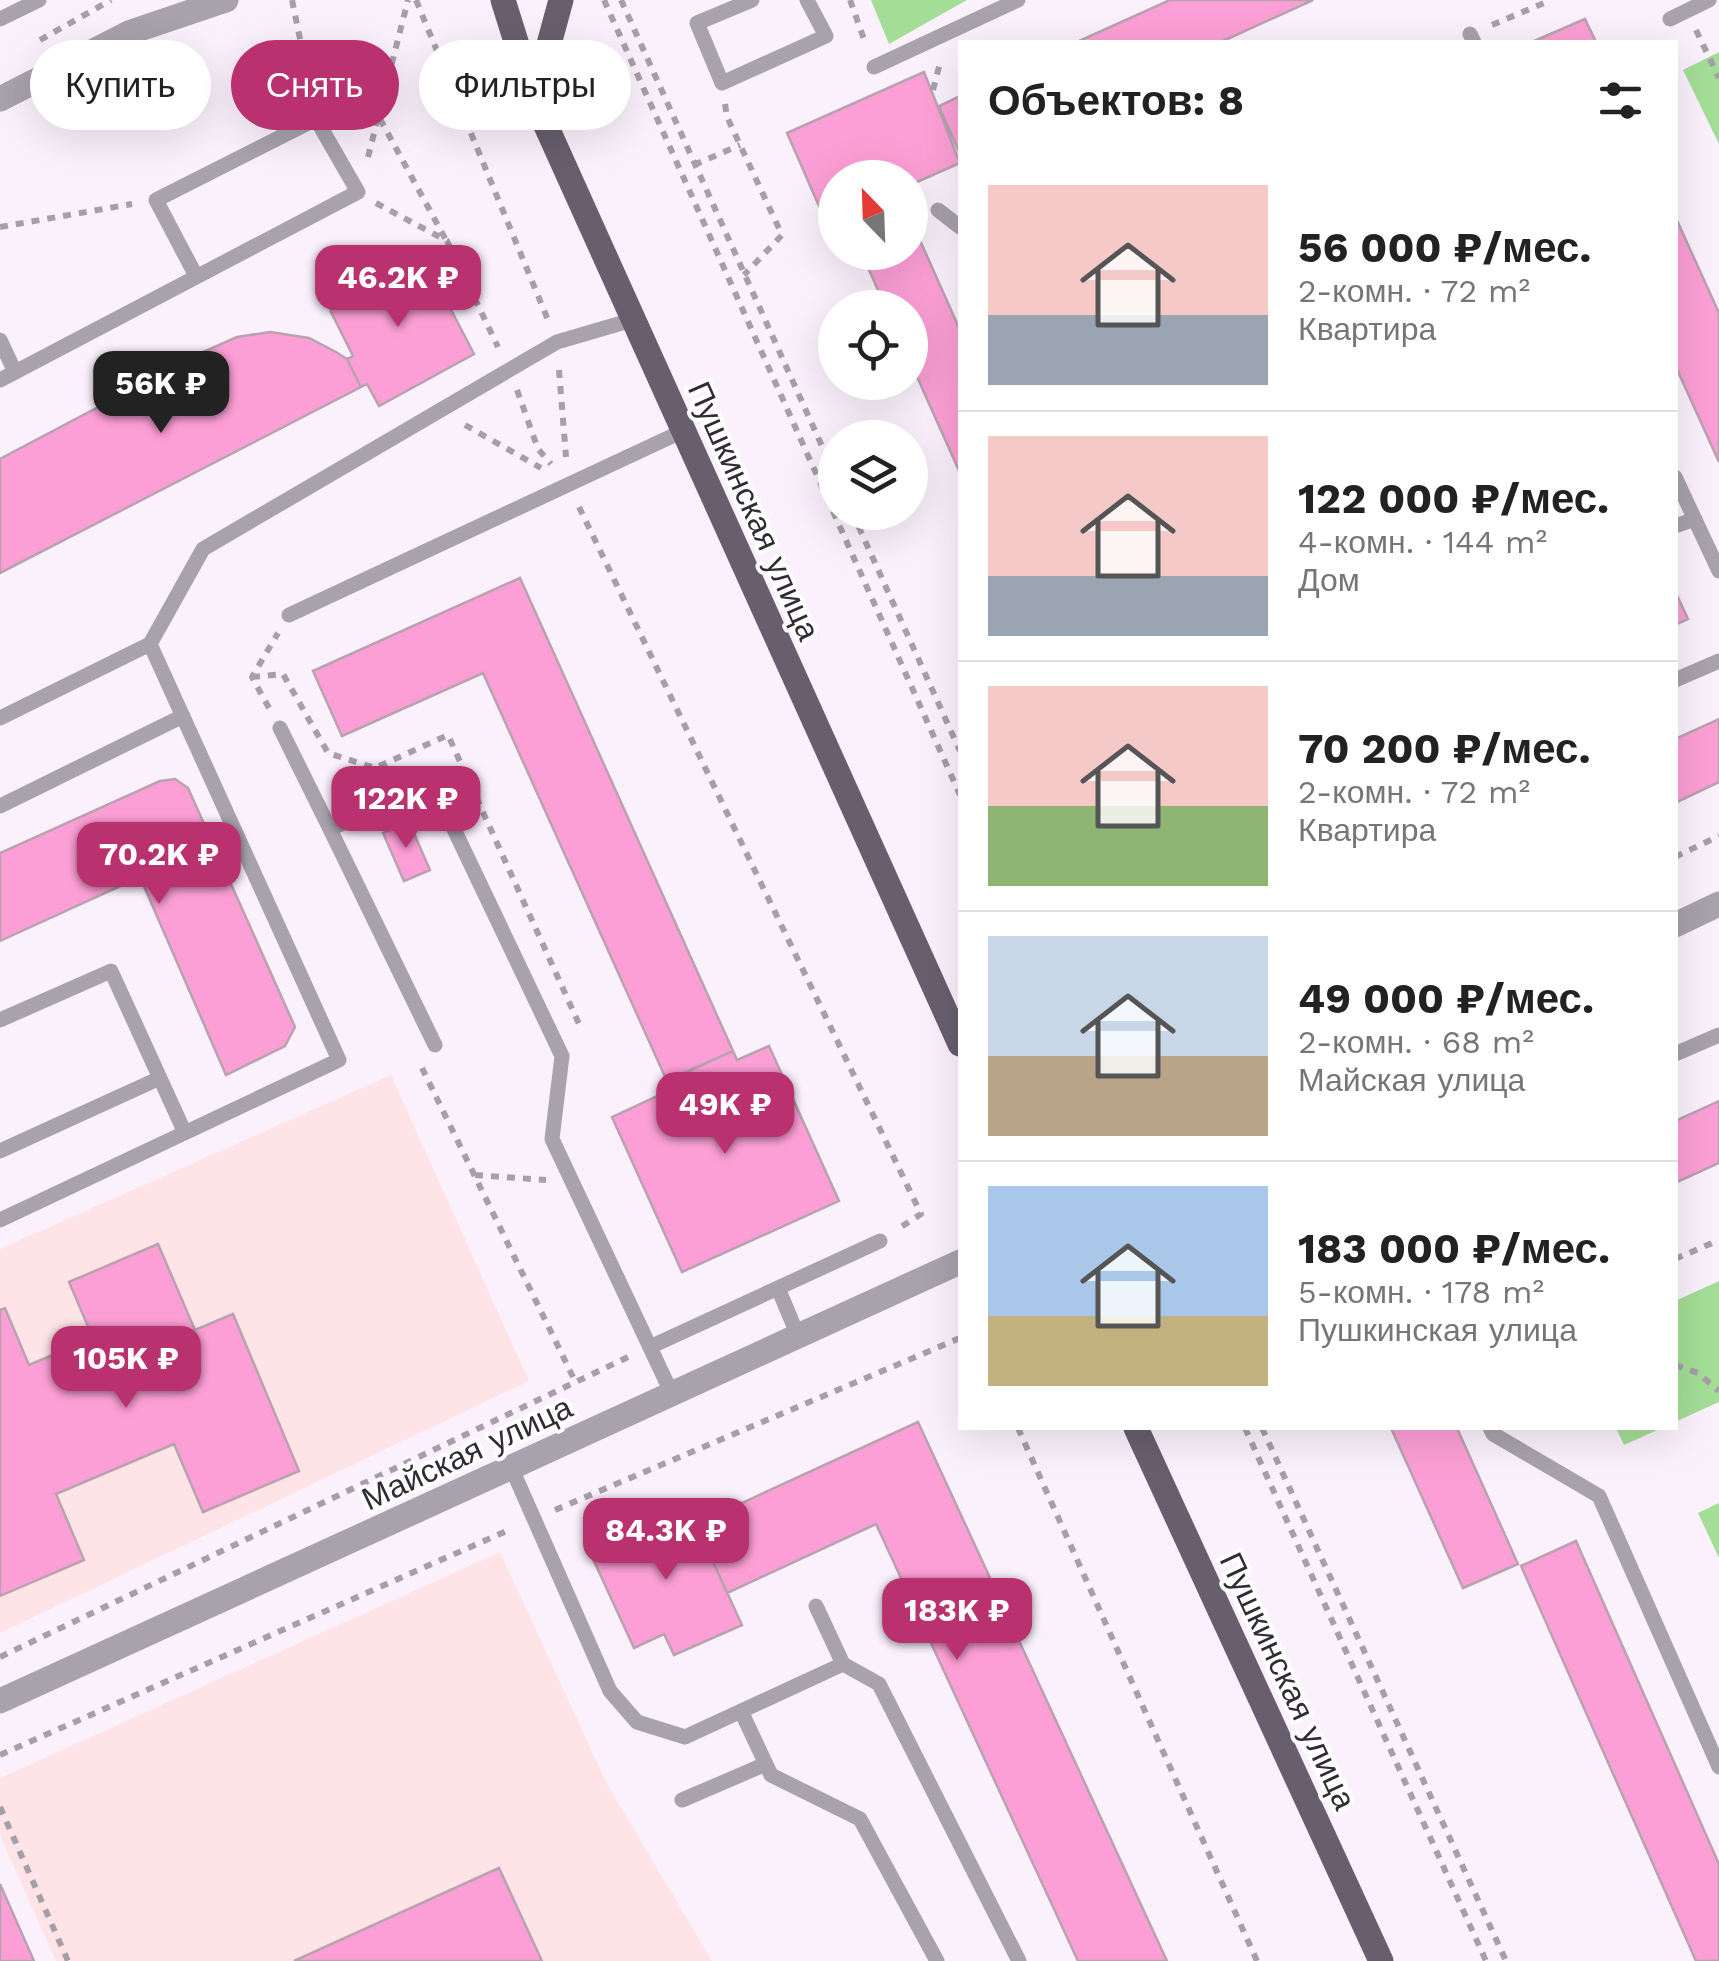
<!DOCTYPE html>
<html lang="ru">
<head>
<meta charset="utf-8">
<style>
	body { margin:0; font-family:"Work Sans",sans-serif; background:#f2f2f2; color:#222; height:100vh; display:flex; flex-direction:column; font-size:38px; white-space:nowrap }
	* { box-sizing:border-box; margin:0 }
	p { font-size:32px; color:#767676 }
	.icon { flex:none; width:55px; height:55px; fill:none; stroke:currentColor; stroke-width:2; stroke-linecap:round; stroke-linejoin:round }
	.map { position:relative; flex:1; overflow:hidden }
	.details { position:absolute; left:958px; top:40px; width:720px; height:1390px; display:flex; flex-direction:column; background:#fff; border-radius:0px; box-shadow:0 10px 40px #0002 }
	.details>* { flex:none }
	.guide { position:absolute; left:30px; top:40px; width:778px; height:90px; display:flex; gap:20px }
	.needle { width:65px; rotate:337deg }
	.fabs { position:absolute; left:818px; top:160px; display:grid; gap:20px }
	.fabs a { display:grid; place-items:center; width:110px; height:110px; border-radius:50%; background:#fff; box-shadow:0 10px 40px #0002; font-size:50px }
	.price { position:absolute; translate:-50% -85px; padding:0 22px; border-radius:20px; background:#ba316f; color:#fff; font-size:32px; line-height:65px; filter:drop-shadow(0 2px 5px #0008) }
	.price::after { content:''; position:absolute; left:50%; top:60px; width:30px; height:22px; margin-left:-15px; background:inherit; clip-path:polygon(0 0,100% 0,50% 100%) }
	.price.active { background:#222; color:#fff }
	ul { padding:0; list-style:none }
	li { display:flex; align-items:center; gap:30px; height:250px; padding:0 30px }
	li+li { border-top:2px solid #e0e0e0 }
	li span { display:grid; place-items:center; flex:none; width:280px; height:200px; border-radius:0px; color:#555 }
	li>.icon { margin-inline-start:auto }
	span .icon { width:120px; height:120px; fill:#fffc; stroke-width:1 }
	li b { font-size:42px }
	h2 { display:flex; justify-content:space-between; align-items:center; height:120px; padding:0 30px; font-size:42px }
	.chip { padding:0 35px; border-radius:45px; background:#fff; box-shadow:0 10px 40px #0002; font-size:35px; line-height:90px }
	.chip.active { background:#ba316f; color:#fff }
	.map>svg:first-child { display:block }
	.education { fill:#fee4e7 }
	.green { fill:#a4de96 }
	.building { fill:#fc9fd6; stroke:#b8a2ae; stroke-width:2.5 }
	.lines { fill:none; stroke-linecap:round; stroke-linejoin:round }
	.path { stroke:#a69ea8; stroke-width:6; stroke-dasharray:8 8; stroke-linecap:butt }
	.service { stroke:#a7a2ab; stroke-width:15 }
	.minor { stroke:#a7a2ab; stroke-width:25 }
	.tertiary { stroke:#a7a2ab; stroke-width:25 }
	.primary { stroke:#675f6e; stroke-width:25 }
	.labels { text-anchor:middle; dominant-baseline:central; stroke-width:8; stroke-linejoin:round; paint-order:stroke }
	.street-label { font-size:32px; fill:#312b33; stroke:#fff }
</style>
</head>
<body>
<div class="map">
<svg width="1719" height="1961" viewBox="0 0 1719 1961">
	<rect width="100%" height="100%" fill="#fbf1fd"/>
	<path class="education" d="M391 1075 529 1381 0 1633V1249Z
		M500 1552 607 1784 712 1961H56L0 1836V1778Z"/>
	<path class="green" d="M871 0H967L889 44Z
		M1719 52V144L1683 70Z
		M1719 1281V1402L1675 1422V1301Z
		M1616 1428H1662L1624 1445Z
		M1719 1503V1558L1698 1513Z"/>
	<path class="building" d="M1170 0H1313L1221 42H1077Z
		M1585 19 1596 42H1532Z
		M924 72 960 163 910 185V178H835V218L826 222 787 133Z
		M960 96V154L939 106Z
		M1675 216 1719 313V462L1675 365Z
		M910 218 960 330V473L910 361V308H886L861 252H910Z
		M389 262 433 275 474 354 379 406 367 384 361 387 347 359 353 356 331 312V294Z
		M270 332 309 338 336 352 347 359 361 387 0 573V459L201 353 237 337Z
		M520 578 733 1051 667 1081 483 673 342 736 313 671Z
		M1675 591 1688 619 1675 625Z
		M1719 719V782L1675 803V739Z
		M175 779 188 788 295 1027 285 1046 226 1075 140 877 0 941V853L160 781Z
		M409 822 430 870 404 881 383 833Z
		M769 1046 839 1201 682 1272 612 1117 679 1086 675 1077 733 1051 737 1060Z
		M1719 1101V1163L1675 1183V1121Z
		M158 1244 195 1330 233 1314 299 1471 203 1512 174 1444 56 1494 84 1560 0 1596V1310L5 1308 29 1365 93 1338 69 1282Z
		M918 1422 1167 1961H1078L876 1524 727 1593 696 1524Z
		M1391 1428H1457L1518 1564 1463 1588Z
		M687 1505 742 1625 674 1655 664 1634 634 1648 589 1550Z
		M1576 1541 1719 1864V1961H1696L1521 1566Z
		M499 1868 542 1961H294Z
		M0 1884 34 1961H0Z"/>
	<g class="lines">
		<path class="path" d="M292 0 312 97
			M416 0 548 320
			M604 0 960 795
			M621 0 835 475
			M850 0 865 42
			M1492 25 1551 0
			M1696 30 1719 78
			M40 40 111 0
			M933 90 940 63
			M725 104 727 117 782 235 744 275
			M380 119 446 240
			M368 157 408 0
			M694 165 740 145
			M376 203 447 241 498 347
			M0 227 132 204
			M559 370 566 457
			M517 390 538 449 551 464
			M465 425 541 468
			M579 507 921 1214 898 1229
			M852 512 960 751
			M252 677 283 674 328 753 375 768 448 735 579 1024
			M269 708 252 677 278 633
			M1675 857 1719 836
			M422 1068 575 1381
			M475 1175 546 1180
			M1675 1259 1719 1240
			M1675 1365 1698 1373 1719 1391
			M1018 1428 1257 1961
			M1245 1428 1486 1961
			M1262 1428 1506 1961
			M555 1510 960 1338
			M0 1657 628 1357
			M0 1755 511 1529
			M0 1807 68 1961"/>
		<path class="service" d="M752 0 697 23 722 83 826 36 807 0
			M0 19 39 0
			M1670 19 1709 0
			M1470 34 1474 42
			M874 67 1018 0
			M938 210 960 227
			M0 340 15 372
			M0 380 358 192 316 119 156 200 196 276
			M1675 477 1719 571
			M1675 526 1695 519
			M289 615 683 431
			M1675 680 1719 661
			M0 718 150 644 203 549 557 342 632 320
			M280 728 330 829
			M0 806 183 716
			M0 1020 111 971 185 1133
			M435 1045 330 829 432 783 562 1056 552 1139 672 1394
			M1675 1054 1719 1035
			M0 1151 160 1078
			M0 1220 339 1060 150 644
			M778 1288 798 1336
			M652 1346 880 1241
			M1490 1428 1493 1434 1599 1496 1719 1767
			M512 1469 610 1691 637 1722 685 1737 843 1664 879 1684 1019 1961
			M816 1606 843 1664
			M741 1711 771 1775 860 1819 937 1961
			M682 1800 766 1764"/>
		<path class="minor" d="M0 99 131 32 226 0"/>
		<path class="tertiary" d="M1675 925 1719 904
			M0 1701 960 1262"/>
		<path class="primary" d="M503 0 534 99 960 1044
			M534 99 561 0
			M1136 1428 1381 1961"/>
	</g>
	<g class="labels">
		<g class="street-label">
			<text transform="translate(754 511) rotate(66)">Пушкинская улица</text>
			<text transform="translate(467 1453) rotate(-25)">Майская улица</text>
			<text transform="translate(1288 1681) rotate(65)">Пушкинская улица</text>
		</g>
	</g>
</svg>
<div class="fabs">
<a><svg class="needle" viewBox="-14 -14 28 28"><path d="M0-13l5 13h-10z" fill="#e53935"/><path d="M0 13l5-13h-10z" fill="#767676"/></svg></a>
<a><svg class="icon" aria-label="locate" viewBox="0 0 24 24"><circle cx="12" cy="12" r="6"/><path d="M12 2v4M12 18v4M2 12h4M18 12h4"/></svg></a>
<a><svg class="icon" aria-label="layers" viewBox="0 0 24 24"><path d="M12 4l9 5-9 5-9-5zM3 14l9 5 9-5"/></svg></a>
</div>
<b class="price" style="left:398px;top:330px">46.2K ₽</b>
<b class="price active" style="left:161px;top:436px">56K ₽</b>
<b class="price" style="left:406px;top:851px">122K ₽</b>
<b class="price" style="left:159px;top:907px">70.2K ₽</b>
<b class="price" style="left:725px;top:1157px">49K ₽</b>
<b class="price" style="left:126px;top:1411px">105K ₽</b>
<b class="price" style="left:666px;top:1583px">84.3K ₽</b>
<b class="price" style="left:957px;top:1663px">183K ₽</b>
<div class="guide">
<a class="chip">Купить</a>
<a class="chip active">Снять</a>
<a class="chip">Фильтры</a>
</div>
<section class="details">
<h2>Объектов: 8<svg class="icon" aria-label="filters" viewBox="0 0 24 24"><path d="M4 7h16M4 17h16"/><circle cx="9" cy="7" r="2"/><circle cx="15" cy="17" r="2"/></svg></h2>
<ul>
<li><span style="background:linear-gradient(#f6c9c9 65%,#9aa5b1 0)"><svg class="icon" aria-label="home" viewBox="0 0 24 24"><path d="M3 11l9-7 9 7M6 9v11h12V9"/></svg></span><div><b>56 000 ₽/мес.</b><p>2-комн. · 72 m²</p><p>Квартира</p></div></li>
<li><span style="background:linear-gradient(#f6c9c9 70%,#9aa5b1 0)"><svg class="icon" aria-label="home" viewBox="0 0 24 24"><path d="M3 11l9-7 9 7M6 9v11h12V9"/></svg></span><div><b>122 000 ₽/мес.</b><p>4-комн. · 144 m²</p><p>Дом</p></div></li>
<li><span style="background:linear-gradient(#f6c9c9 60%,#8fb573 0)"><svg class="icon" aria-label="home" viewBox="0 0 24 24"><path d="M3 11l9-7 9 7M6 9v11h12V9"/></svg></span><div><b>70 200 ₽/мес.</b><p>2-комн. · 72 m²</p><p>Квартира</p></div></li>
<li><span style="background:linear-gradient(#c9d6e8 60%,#b9a48a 0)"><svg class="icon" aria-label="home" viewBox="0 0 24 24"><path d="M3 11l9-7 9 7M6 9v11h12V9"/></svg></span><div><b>49 000 ₽/мес.</b><p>2-комн. · 68 m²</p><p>Майская улица</p></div></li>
<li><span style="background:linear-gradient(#a9c7e8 65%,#c2b280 0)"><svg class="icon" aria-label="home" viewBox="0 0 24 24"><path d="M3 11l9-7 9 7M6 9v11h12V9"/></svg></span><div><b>183 000 ₽/мес.</b><p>5-комн. · 178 m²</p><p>Пушкинская улица</p></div></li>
</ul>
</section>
</div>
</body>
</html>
